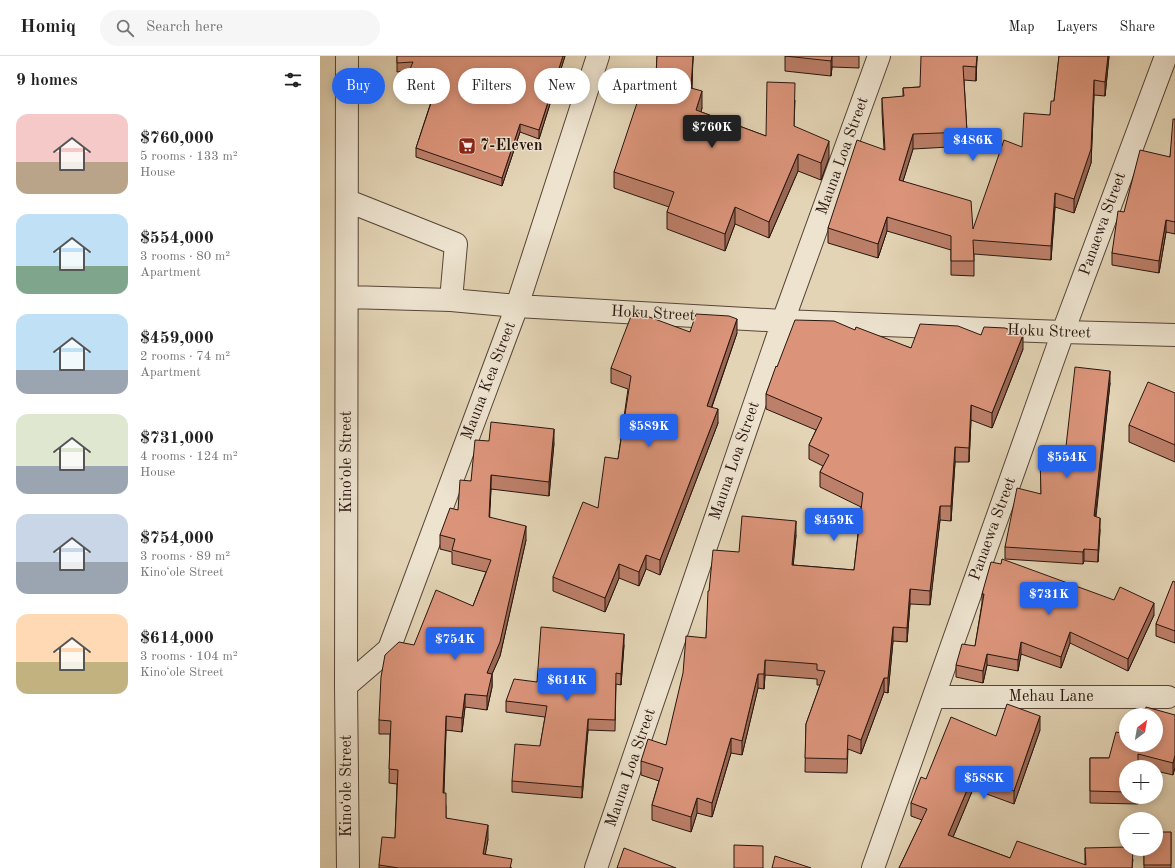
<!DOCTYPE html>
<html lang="en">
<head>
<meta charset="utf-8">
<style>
	body { margin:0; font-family:"Old Standard TT",serif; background:#f6f6f6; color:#222; height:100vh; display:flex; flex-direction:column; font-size:15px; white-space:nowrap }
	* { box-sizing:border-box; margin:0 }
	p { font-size:13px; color:#767676 }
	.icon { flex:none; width:22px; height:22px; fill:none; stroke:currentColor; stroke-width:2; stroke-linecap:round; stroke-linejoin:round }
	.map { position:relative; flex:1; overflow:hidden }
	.drawer { display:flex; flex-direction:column; background:#fff; width:320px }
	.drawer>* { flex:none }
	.top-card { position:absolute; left:12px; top:12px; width:380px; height:36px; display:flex; gap:8px }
	.needle { width:26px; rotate:31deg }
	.fabs { position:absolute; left:799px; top:652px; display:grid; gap:8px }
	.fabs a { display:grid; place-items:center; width:44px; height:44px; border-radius:50%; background:#fff; box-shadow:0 2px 10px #0003; font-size:20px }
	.price { position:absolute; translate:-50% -34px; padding:0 9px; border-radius:4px; background:#2563eb; color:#fff; font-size:13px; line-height:26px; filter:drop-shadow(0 1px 2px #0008) }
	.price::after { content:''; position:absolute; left:50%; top:24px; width:12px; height:9px; margin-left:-6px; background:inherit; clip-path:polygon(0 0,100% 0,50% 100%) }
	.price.selected { background:#222; color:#fff }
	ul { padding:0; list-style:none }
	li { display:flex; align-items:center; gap:12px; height:100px; padding:0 16px }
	li span { display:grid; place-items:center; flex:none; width:112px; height:80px; border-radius:12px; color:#555 }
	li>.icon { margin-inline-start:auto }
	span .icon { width:48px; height:48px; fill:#fffc; stroke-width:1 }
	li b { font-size:17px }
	h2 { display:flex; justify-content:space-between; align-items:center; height:48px; padding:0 16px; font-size:17px }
	.pill { padding:0 14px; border-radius:18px; background:#fff; box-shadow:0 2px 10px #0003; font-size:14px; line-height:36px }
	.pill.selected { background:#2563eb; color:#fff }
	header { display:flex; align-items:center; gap:24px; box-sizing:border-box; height:56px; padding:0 20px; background:#fff; border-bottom:1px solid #e0e0e0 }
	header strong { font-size:19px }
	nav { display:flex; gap:22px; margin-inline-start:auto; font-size:14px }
	.search { width:280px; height:36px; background:#f6f6f6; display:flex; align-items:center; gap:10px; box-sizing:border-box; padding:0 14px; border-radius:22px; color:#767676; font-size:15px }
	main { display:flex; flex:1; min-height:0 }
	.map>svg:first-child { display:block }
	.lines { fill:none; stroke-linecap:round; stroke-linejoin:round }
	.minor-casing { stroke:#574538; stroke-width:24 }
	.minor { stroke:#ede3cf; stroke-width:22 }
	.wall { fill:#bc7f69; stroke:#28150e }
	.shaded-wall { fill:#996855; stroke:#28150e }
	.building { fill:#db947a; stroke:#28150e }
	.labels { text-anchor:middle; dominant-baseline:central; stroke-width:3; stroke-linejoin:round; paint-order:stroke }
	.poi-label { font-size:16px; font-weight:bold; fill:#28150e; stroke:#ede3cf; text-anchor:start }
	.street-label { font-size:16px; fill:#28150e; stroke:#ede3cf }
</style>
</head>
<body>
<header>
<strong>Homiq</strong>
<div class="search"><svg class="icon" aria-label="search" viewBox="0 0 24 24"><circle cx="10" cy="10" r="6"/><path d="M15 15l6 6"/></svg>Search here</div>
<nav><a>Map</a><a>Layers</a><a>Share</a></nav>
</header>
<main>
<section class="drawer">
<h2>9 homes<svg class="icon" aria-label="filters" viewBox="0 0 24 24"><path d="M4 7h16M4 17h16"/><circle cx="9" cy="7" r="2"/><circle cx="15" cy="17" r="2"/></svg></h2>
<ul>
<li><span style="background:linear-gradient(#f6c9c9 60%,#b9a48a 0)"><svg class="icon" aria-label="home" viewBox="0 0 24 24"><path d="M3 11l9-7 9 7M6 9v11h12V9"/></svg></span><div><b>$760,000</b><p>5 rooms · 133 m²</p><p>House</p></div></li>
<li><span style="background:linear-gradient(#bfe0f5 65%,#7fa58c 0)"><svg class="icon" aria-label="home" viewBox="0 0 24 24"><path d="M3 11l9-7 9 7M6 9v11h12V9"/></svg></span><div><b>$554,000</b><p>3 rooms · 80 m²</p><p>Apartment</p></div></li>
<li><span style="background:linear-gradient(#bfe0f5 70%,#9aa5b1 0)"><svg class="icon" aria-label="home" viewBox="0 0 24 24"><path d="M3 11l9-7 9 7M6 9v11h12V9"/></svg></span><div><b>$459,000</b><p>2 rooms · 74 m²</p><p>Apartment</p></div></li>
<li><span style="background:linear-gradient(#dfe7d0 65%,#9aa5b1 0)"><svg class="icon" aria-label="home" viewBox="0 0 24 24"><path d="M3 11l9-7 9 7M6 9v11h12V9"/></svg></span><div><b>$731,000</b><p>4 rooms · 124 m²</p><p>House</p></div></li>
<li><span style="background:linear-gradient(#c9d6e8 60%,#9aa5b1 0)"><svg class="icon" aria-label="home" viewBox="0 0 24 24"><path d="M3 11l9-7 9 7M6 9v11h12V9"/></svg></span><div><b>$754,000</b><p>3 rooms · 89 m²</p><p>Kinoʻole Street</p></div></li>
<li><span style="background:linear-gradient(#ffd9b3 60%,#c2b280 0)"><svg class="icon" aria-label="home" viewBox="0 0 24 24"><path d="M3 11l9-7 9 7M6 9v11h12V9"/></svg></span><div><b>$614,000</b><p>3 rooms · 104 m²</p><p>Kinoʻole Street</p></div></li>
</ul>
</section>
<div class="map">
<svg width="855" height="812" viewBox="0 0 855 812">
	<rect width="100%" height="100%" fill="#e3d4b5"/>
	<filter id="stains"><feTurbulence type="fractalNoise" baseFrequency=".005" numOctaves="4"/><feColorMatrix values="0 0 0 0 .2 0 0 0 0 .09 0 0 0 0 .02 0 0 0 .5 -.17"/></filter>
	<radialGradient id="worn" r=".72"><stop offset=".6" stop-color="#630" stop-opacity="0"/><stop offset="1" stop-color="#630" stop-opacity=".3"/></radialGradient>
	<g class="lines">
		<defs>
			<path id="minor" d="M27 0 26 630 28 812
				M28 145 136 188 131 244
				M28 241 131 244 197 250 463 265 743 276 855 279
				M26 630 69 593 197 250 278 0
				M614 641H848
				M276 812 463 265 559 0
				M553 812 743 276 846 0"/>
		</defs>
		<use href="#minor" class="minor-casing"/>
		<use href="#minor" class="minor"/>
	</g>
	<path class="wall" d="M77 0H245L219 83 200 76 182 130 96 101V92L111 46 84 37V28L90 14 77 16Z
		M337 0H373L372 32 382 52 381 56 446 80 475 44 474 70 509 102 501 124 478 115 449 182 415 168 405 195 347 173V156L349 151 294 132V116L336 20Z
		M465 0H539V12L512 11 511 20 465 15Z
		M657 0 656 25 644 24 647 76V90L593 93 583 125 653 173 702 91 730 59 734 45 739 0H789L785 40 774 39 771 107 754 157 735 151 731 204 654 198V220L631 219V194L567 175 558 202 508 187V172L564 93 562 56V42L583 41V32L600 31Z
		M855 63V178L846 176 839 217 792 209V197L804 156 850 101Z
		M535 274 591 292 661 279 703 293 672 372 651 364 649 406H635L631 465 620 464 610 549 590 548 587 586 573 585 568 637 564 636 541 698 528 693 527 717 485 716 486 668 500 629H497V623L445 619 444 633 438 632 422 699 411 697 392 761 377 757 371 776 332 764V749L339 725 321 719V705L346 689 386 582 389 535 419 496 476 479 473 509 534 514 541 451 500 431V416L503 410 489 403V389L496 374 446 353V338L457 311Z
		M370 276 417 277 392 351 398 367 340 519 326 513 319 530 299 522 285 556 233 535V521L278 452 298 403 308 333 291 327V312Z
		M790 327 776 461 780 474 778 506 764 505 763 508 685 503V491L721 438 720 399H745Z
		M855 337V406L809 386V369Z
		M169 385 234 387 229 440 171 433 169 461 206 484 180 600 172 618V631L167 654 145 651 142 676 126 674 124 737 126 751V762L168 783 165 798 192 812H59V809L75 782 77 728 69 727 70 678H59V664L94 589 153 550 166 516 132 508V496L120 493V479L138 454Z
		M855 526V587L836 580V568Z
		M662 538 834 559 808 615 750 587 741 612 701 598 698 615 667 609 663 627 636 621V609L655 590 662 547Z
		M304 589 301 629 296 628 295 675 268 674 262 742 192 736V725L220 690 225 661 186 656V645L217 626Z
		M855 659V711L853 719 836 715V711H822L818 710 806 711V741H818V748L770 747V702H789L806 689Z
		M720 674 694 748 653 733 633 781 690 802 765 809V792L813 803 812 812H579L602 764 591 760V747L606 723 676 680Z
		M851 776V812H824V793Z"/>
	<path class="shaded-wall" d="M243 0H245L219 83V74Z
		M373 0 371 49V32Z
		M512 0V11L511 20V5Z
		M657 0 656 25V11Z
		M788 0H789L785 40V26Z
		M774 24V39L771 107 754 157V143Z
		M382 35V52L376 71V54Z
		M200 68V76L182 130V122Z
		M593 78V93L579 138V124Z
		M509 85V102L501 124V107Z
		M478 98V115L449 182V166Z
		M735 137V151L731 204V190Z
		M415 151V168L405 195V178Z
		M567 161V175L558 202V188Z
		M846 164V176L839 217V205Z
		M417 263V277L387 364V350Z
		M703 279V293L672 372V357Z
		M790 315V327L774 472V460Z
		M651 349V364L649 406V392Z
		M398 353V367L340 519V504Z
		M234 373V387L229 440V426Z
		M635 391V406L631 465V450Z
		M171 419V433L169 475V461Z
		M620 450V464L610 549V535Z
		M780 462V474L778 506V494Z
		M476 465V479L472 523V509Z
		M206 470V484L180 600 172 618V631L167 654V617Z
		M764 493V505L763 508V496Z
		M326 499V513L319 530V516Z
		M299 508V522L285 556V542Z
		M590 533V548L587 586V572Z
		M834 547V559L808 615V603Z
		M573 571V585L568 637V622Z
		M750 576V587L741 612V601Z
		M304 578V589L301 629V618Z
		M701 586V598L698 615V604Z
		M667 598V609L663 627V615Z
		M445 604V619L444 633V618Z
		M438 618V632L422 699V685Z
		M564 622V636L541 698V684Z
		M145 638V651L142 676V662Z
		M126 660V674L123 751V737Z
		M720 660V674L694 748V735Z
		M268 663V674L262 742V731Z
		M411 682V697L392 761V747Z
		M855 699V711L853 719V707Z
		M653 720V733L628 793V779Z
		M377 742V757L371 776V761Z
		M168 769V783L163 812V798Z"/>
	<path class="building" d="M77 0H243L219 74 200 68 182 122 96 92 114 38 84 28 93 6 77 7Z
		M337 0H373L371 32 382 35 376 54 446 80 447 26 475 27 474 70 509 85 501 107 478 98 449 166 415 151 405 178 347 156 354 136 294 116 327 17 336 20Z
		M465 0H512L511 5Z
		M601 0H657L656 11 643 10 647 76 593 78 579 124 651 145 653 173 684 84 702 91 704 57 730 59 731 45H734L739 0H788L785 26 774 24 771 93 754 143 735 137 731 190 653 184 654 205H631V180L567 161 558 188 508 172 537 84 565 94 562 42 584 40 583 32 600 31Z
		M853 63H855V166L846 164 839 205 792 197 798 155 804 156 820 94 850 101Z
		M313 255 370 276 376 258 409 260 417 263 387 350 398 353 340 504 326 499 319 516 299 508 285 542 233 521 263 446 278 452 285 401 298 403 311 320 291 312Z
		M475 264 514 265 535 274 536 271 591 292 600 268 638 270 661 279 664 271 685 272 703 279 672 357 651 349 649 392 635 391 631 450H620L610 535 590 533 587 572 573 571 568 622H564L541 684 528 679 527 703 485 702 486 668 505 615 497 614V608L445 604 444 618H438L422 685 411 682 392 747 377 742 371 761 332 749 343 712 321 705 328 683 346 689 363 617 366 580 386 582 388 535H389L393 494 419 496 422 460 476 465 472 509 534 514 543 437 500 416 509 399 489 389 502 362 446 338 456 310 457 311Z
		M755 311 790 315 774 460 780 462 778 494 764 493 763 496 685 491 697 432 721 438 720 399H745Z
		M828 326 855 337V389L809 369Z
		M171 366 234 373 229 426 171 419 169 461 206 470 180 586 167 617 172 618 167 640 145 638 142 662 126 660 123 737H126V762L168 769 163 798 192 803 190 812H79L59 809 62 781 75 782 78 714 69 713 71 665 59 664 61 621 65 599 79 586 94 589 116 534 153 550 171 504 132 494 135 483 120 479 130 452 138 454 140 424 151 425 155 384 169 385Z
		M682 503 794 544 800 531 834 547 808 603 750 576 741 601 701 586 698 604 667 598 663 615 636 609 642 588 655 590 664 538H662L671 506 681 508Z
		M853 525 855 526V575L836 568Z
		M221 571 304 578 301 618 296 617 295 664 268 663 262 731 192 725 195 688 220 690 227 650 186 645 194 623 217 626Z
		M687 648 720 660 694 735 653 720 628 779 690 802 697 785 766 809 765 792 806 791V793H813L812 812H579L607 753 591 747 601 721 606 723 631 661 676 680Z
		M826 651 855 659V699L853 707 818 698V711H806V736L770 735V702H789L796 676 806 678V689H836V659H824Z
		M836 776H851V809H824V793H836Z
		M414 789 443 790V812H414Z
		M304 792 356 812H297Z
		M455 800 491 812H452Z"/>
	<defs>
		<symbol id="supermarket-square" viewBox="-11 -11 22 22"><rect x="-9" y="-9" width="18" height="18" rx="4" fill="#8f2418" stroke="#ede3cf"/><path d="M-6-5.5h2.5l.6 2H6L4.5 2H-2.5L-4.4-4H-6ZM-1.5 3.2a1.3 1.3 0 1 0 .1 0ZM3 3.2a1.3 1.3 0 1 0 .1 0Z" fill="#fff"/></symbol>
	</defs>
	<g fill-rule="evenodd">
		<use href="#supermarket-square" x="137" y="80" width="20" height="20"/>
	</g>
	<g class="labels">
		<g class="poi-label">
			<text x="160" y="90">7-Eleven</text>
		</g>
		<g class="street-label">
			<text transform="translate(523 100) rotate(-70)">Mauna Loa Street</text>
			<text transform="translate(783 168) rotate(-70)">Panaewa Street</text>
			<text transform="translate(333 258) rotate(3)">Hoku Street</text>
			<text transform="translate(729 276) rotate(2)">Hoku Street</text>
			<text transform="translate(169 325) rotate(-69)">Mauna Kea Street</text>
			<text transform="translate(415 405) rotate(-71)">Mauna Loa Street</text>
			<text transform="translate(27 406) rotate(-90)">Kinoʻole Street</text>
			<text transform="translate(673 473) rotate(-70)">Panaewa Street</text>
			<text x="731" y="641">Mehau Lane</text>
			<text transform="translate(311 712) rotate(-71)">Mauna Loa Street</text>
			<text transform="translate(27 730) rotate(-90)">Kinoʻole Street</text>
		</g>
	</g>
	<rect width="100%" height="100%" filter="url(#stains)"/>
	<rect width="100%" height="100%" fill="url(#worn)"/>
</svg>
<div class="fabs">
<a><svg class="needle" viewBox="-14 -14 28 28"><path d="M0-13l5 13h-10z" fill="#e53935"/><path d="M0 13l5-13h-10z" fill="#767676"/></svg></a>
<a>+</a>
<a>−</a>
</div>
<b class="price selected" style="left:392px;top:93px">$760K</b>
<b class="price" style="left:653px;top:106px">$486K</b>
<b class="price" style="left:329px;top:392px">$589K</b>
<b class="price" style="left:747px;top:423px">$554K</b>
<b class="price" style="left:514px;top:486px">$459K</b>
<b class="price" style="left:729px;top:560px">$731K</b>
<b class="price" style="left:135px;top:605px">$754K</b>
<b class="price" style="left:247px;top:646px">$614K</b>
<b class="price" style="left:664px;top:744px">$588K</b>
<div class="top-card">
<a class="pill selected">Buy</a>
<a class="pill">Rent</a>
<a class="pill">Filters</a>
<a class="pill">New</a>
<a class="pill">Apartment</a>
</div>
</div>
</main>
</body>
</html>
